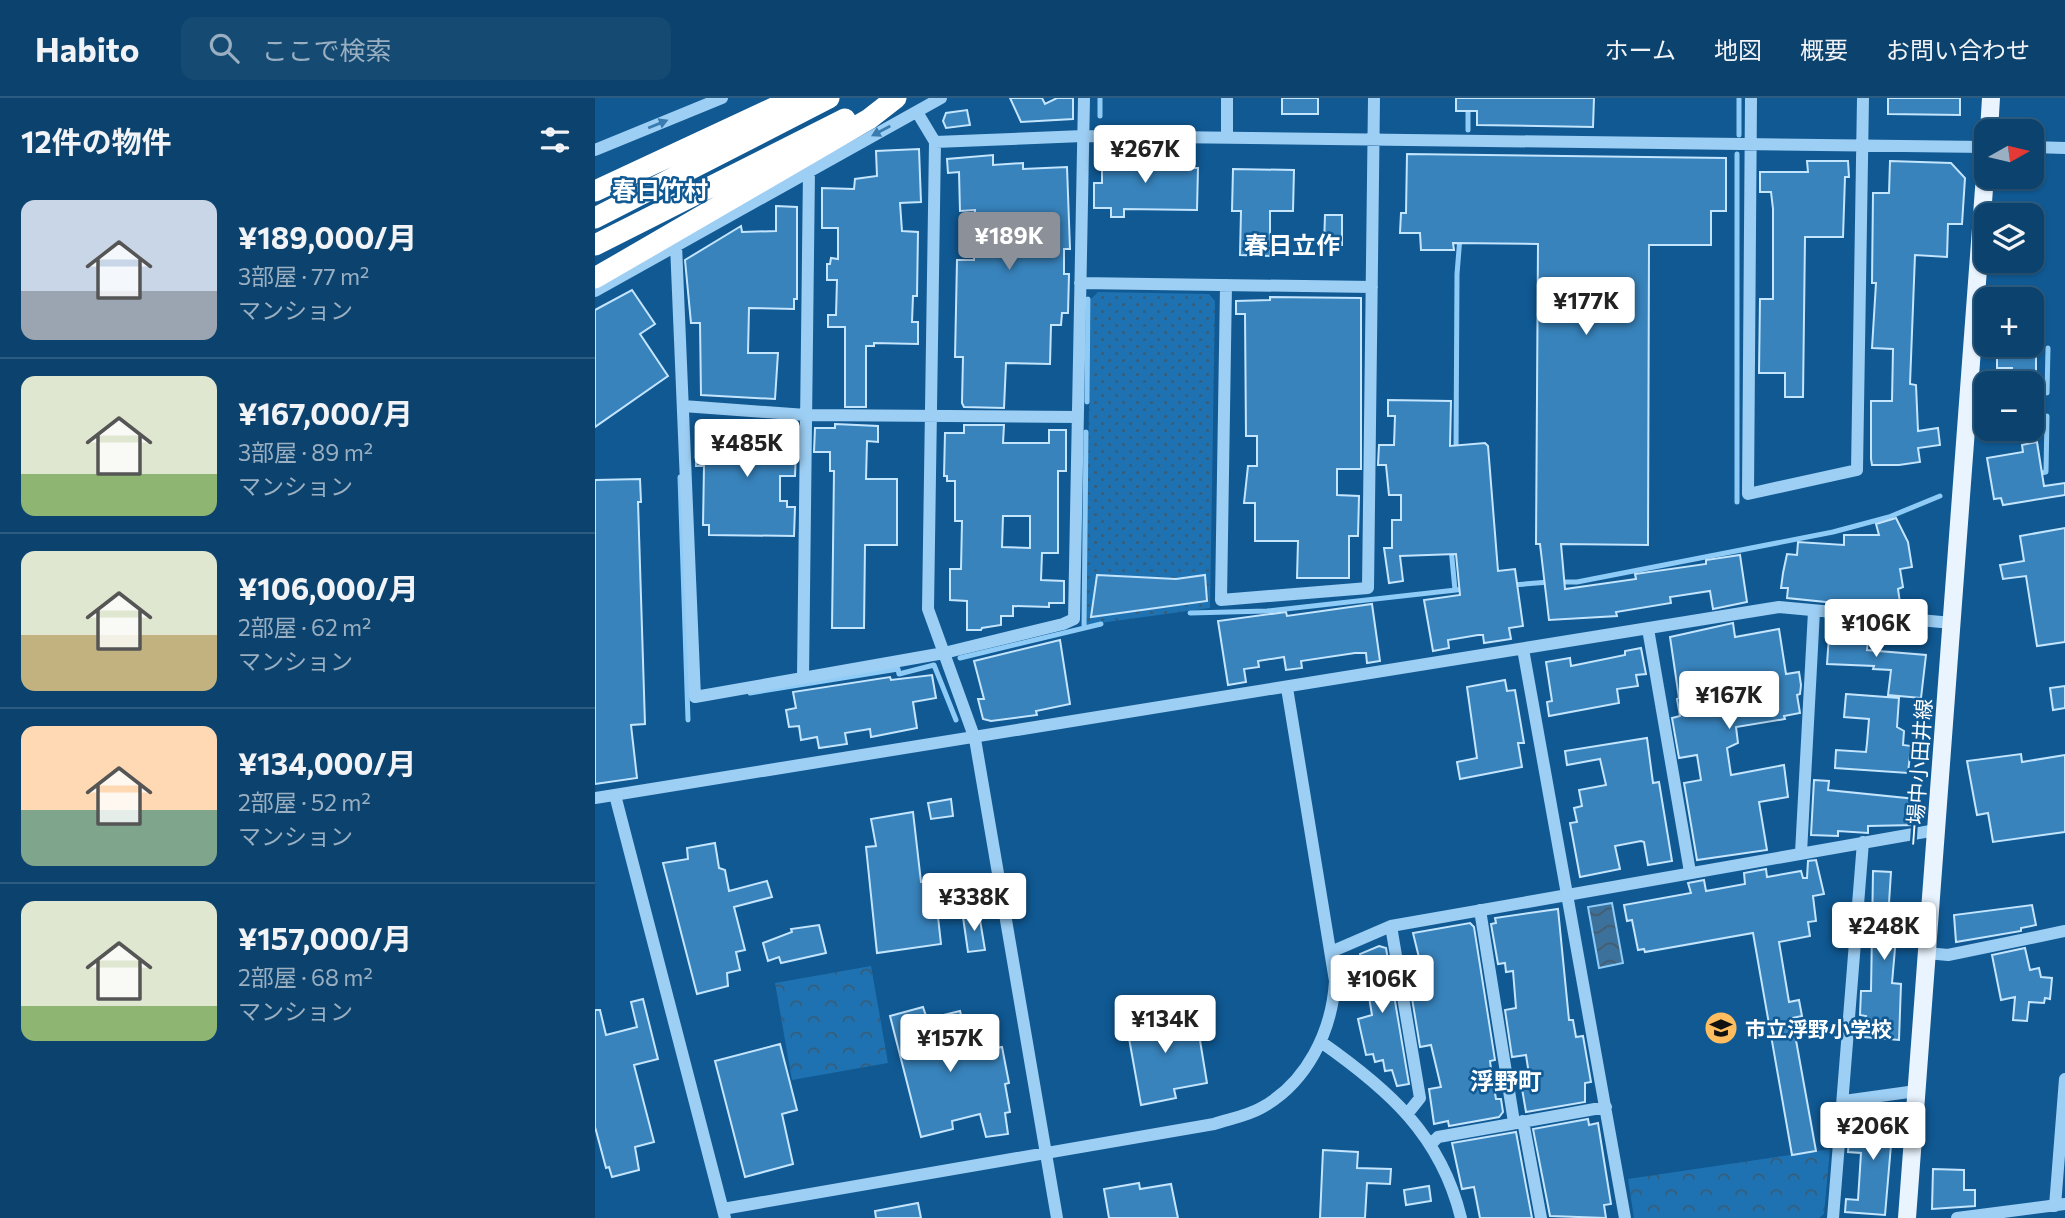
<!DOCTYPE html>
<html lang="ja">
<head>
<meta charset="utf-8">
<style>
	body { margin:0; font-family:Commissioner,"Noto Sans JP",sans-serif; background:#154a73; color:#f1f3f6; height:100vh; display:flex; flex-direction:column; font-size:26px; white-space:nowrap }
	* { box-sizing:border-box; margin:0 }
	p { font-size:23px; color:#9ab0c2 }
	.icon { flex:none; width:38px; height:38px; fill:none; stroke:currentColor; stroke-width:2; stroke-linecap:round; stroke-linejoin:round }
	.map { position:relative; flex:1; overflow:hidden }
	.side { display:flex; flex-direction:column; background:#0c436e; width:595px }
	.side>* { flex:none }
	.needle { width:46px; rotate:82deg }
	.controls { position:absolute; left:1379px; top:21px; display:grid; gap:14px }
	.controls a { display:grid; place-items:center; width:70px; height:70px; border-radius:14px; background:#0c436e; box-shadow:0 2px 5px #0004,0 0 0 2px #2c5c81; font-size:35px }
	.price { position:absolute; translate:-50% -60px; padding:0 16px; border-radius:7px; background:#fff; color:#222; font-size:23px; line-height:46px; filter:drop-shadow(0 2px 4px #0008) }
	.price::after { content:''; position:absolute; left:50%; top:42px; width:21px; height:16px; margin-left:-10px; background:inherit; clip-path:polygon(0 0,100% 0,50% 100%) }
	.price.selected { background:#8c9099; color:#fff }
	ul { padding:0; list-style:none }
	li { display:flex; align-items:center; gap:21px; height:175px; padding:0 21px }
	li+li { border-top:2px solid #2c5c81 }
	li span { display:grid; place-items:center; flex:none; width:196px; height:140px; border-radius:14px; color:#555 }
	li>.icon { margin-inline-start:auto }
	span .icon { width:84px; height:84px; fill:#fffc; stroke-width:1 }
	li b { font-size:30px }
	h2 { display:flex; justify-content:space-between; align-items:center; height:84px; padding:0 21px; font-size:30px }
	header { display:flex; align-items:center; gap:42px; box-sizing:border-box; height:98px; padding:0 35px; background:#0c436e; border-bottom:2px solid #2c5c81 }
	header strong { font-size:33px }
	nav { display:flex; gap:38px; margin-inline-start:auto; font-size:24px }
	.search { width:490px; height:63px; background:#154a73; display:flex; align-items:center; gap:18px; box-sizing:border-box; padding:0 24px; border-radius:14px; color:#9ab0c2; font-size:26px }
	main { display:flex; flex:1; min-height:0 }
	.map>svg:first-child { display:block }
	.grass { fill:url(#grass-dots) }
	.park { fill:url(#park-crowns) }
	.water { fill:url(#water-waves); stroke:#8eccf7; stroke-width:2 }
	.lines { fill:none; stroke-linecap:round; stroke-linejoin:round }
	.stream { stroke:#8eccf7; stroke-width:5 }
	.building { fill:#3883bc; stroke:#c4e5fe; stroke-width:2; fill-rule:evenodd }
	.minor { stroke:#9dcef3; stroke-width:12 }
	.major { stroke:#e9f4ff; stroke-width:18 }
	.highway { stroke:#fff; stroke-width:21 }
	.oneway { fill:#3a7cb0 }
	.labels { text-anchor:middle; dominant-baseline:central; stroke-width:5; stroke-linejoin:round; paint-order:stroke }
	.street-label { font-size:21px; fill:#fff; stroke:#105993 }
	.poi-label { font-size:21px; font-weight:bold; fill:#fff; stroke:#105993; text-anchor:start }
	.quarter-label { font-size:24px; font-weight:bold; fill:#fff; stroke:#105993 }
</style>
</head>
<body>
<header>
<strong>Habito</strong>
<div class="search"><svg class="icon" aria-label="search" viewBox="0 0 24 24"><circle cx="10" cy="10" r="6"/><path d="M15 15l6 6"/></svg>ここで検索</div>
<nav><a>ホーム</a><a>地図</a><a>概要</a><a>お問い合わせ</a></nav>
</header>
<main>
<section class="side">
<h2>12件の物件<svg class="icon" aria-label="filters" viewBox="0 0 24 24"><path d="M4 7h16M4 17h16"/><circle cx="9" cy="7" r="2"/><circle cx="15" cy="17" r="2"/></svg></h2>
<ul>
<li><span style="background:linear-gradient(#c9d6e8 65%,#9aa5b1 0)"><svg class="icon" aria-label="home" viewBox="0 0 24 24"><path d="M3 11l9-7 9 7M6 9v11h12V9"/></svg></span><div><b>¥189,000/月</b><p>3部屋 · 77 m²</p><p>マンション</p></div></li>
<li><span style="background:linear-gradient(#dfe7d0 70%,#8fb573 0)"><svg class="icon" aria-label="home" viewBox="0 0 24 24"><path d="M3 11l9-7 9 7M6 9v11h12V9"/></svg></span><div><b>¥167,000/月</b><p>3部屋 · 89 m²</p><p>マンション</p></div></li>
<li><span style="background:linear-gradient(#dfe7d0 60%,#c2b280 0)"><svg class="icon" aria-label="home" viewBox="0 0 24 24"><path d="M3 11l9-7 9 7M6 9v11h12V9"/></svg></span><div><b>¥106,000/月</b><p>2部屋 · 62 m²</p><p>マンション</p></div></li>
<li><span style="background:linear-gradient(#ffd9b3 60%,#7fa58c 0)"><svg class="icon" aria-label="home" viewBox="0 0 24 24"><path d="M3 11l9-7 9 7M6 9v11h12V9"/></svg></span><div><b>¥134,000/月</b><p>2部屋 · 52 m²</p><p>マンション</p></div></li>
<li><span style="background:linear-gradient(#dfe7d0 75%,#8fb573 0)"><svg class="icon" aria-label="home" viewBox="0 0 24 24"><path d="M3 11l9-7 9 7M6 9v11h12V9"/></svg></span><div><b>¥157,000/月</b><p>2部屋 · 68 m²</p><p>マンション</p></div></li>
</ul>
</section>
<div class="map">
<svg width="1470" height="1120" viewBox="0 0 1470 1120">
	<defs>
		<pattern id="grass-dots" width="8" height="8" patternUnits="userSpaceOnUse" patternTransform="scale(1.75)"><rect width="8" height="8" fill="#1e72b1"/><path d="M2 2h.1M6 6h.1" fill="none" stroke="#375d79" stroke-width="1.8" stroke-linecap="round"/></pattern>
		<pattern id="park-crowns" width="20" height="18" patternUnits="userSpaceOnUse" patternTransform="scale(1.75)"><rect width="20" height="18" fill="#1e72b1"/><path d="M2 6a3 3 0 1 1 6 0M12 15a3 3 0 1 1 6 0" fill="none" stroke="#375d79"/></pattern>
		<pattern id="water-waves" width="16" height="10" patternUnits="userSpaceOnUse" patternTransform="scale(1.75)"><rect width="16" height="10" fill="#3c719b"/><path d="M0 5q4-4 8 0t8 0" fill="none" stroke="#465b6c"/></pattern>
	</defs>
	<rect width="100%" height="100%" fill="#105993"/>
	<path class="grass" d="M503 194 614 196 620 203 615 510 490 527 496 201Z"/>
	<path class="park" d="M276 868 293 965 197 982 180 885Z
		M1235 1051 1229 1116 1224 1120H1039L1033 1081Z"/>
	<path class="water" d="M1017 805 1028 865 1004 870 993 809Z"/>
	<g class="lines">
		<path class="stream" d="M505 18V0
			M873 32V0
			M1144 37V0
			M1142 56V404
			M1452 295 1453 250
			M492 304 493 201
			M861 353 862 176 865 139
			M1441 376 1451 374 1452 318
			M85 379 93 622
			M856 450 860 492
			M964 484H982L1238 434 1294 419 1345 398
			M918 487 954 484
			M595 515 672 513 870 491
			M489 530 491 334
			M365 560 506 526
			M155 595 303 571 304 576 339 567 361 622"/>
	</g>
	<path class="building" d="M415 0H447L450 6 462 0H478V21L426 24Z
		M687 0H723V16H687Z
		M861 0H999L998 29 882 27V13H861Z
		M1293 0H1365V17L1293 16Z
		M372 12 375 27 351 30 348 23 351 15Z
		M324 51 326 104 305 105 307 133 323 134 322 198H318L317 224H323V246L279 245V248H271V309H250V229H233V217H241L242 182H232V166H235L236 160 243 161V130H227V90L259 91 260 81 282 78 281 53Z
		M533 54 581 60V70H603L602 112 529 111V119H516V110H499V85H507V58L532 59Z
		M812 56 1131 60V113H1116V147H1054L1053 447 966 446 970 491 1041 481 1040 476 1111 466V462L1145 457 1152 504 1118 511 1115 493 1075 499 1076 505 1021 514 1022 518 954 522 945 446H941L943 146 858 145 859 152H826L825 135H805L806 115H811Z
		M398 57V67L428 65V71L472 69 475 151H469V176H474L473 215H467L466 227H456L455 266 411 265 409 310 369 309 367 305 368 259H360L362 162H379L380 112 365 113 364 74 353 75 352 61Z
		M1212 63H1253L1254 79H1250L1248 139H1210L1208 299H1190V275H1164L1165 201H1178V111L1176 94H1165V74H1213Z
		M1295 63 1356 65 1370 80 1367 126H1353L1352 159 1320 157 1315 286 1321 287 1323 333 1343 330 1345 347 1323 350 1325 364 1304 367H1277L1276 361V303H1297L1298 251 1277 250 1281 185H1277L1278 95H1294Z
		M638 71 699 72 698 113H675V158L645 157 646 113H637Z
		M181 108 202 109V201H199V211L154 210 153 255H183L180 301 106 297 105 225H96L90 162 146 128 147 134 181 133Z
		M730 117H747V147H729Z
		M37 192 60 226 45 236 73 278 0 329V212Z
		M675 199 766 200V371H742V397L764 398 763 438H754V480H702L703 443H660V405H649L653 368H662V338H651L650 216H641V203L675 202Z
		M1402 249H1441V285H1417V270H1402Z
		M793 302 856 303 855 348 890 345 893 348 903 473 920 471 928 528 914 530 916 541 889 545 888 537H883L853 542 854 550 838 553 829 502 865 497 861 456 805 458 808 483 794 485 789 450H797V422H806V397H794L791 367H783L784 347H799L800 318H793Z
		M171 325 202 330 200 378H185V403H192V409H200L199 438 114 437V427H108L109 368H101V328H171Z
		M240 326 283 328V344L272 343 271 381H302V447H270L269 530H237L239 373H235V354H219L220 330H240Z
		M369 327H409L408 345H454V332H471V373H463V455H447L446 482 469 483V505H454V509L418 508V518H406V527L387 530 386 532H372V503L355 502V471H366L367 423H360V383H352V378H349L350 335H369ZM408 418H435V450L407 449Z
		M1442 344 1449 388 1470 385V397L1408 407 1406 400 1399 401 1392 360 1428 354 1427 347Z
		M45 381 46 404H43L50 626 36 627 42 680 0 686V382Z
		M1301 420 1313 444 1317 469 1305 471 1308 489 1303 491 1305 505 1297 506 1298 509 1270 508 1192 500 1193 490H1186L1188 475 1192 456 1202 457 1203 444 1249 447V437H1284L1281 426Z
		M1470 430V544L1442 548 1431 478 1408 481 1405 467 1429 463 1425 438Z
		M502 477 581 481 610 477 612 503 496 519Z
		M777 506 785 563 772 565 771 555H760L706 563 707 570 691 572 689 559 663 563 664 569 649 571 651 584 633 587 623 523 691 514 692 518Z
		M1235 523 1267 525 1266 532 1274 533 1272 552 1331 557 1326 600 1293 597 1296 572 1278 571 1279 568 1232 566Z
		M1138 525 1140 539 1184 531 1191 576 1204 574 1206 587 1205 596 1202 597 1205 615 1189 618 1190 621 1141 629 1143 645 1132 650 1136 677 1189 667 1193 699 1164 704 1172 752 1102 762 1089 685 1106 682 1102 657 1084 660 1077 620 1085 618 1082 601 1084 600 1075 539Z
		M465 542 475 606 441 613 442 617 396 623 388 621 383 601H389L379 563Z
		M1046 550 1051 576 1041 577 1043 588 1022 591 1024 605 954 618 952 604 957 603 951 564 975 560 976 568 1030 557V553Z
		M337 577 341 600 318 604 322 630 276 639 275 631 250 635 252 646 224 650 222 639 206 642 204 628 194 629 191 612 201 610 198 594 295 579 296 582Z
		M910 582 912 593 920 592 929 645H923L927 669 865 681 862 664 882 660 872 589Z
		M1470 588V610L1458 612 1455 590Z
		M1251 596 1304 600 1302 629 1309 633 1308 647 1316 648 1313 675 1240 670 1241 652 1271 654 1272 645 1274 621 1249 619Z
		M1052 640 1058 685 1064 684 1077 763 1053 767 1049 744 1046 743 1020 748 1025 771 985 779 975 725 982 724 979 710 987 708 984 692 1011 687 1005 661 972 667 970 653Z
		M1426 656 1427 664 1470 657V734L1398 744 1393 715 1382 717 1372 663Z
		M1219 682 1234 683 1233 692 1321 701 1320 727 1273 728V735L1243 733V738L1216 737Z
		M356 701 358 718 336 721 333 705Z
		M318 714 326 784 339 783 346 846 282 855 271 749 281 748 276 721Z
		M120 745 124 770 130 772 134 793 172 783 177 799 139 809 150 852 141 854 145 872 132 875 133 888 102 896 68 765 93 761 92 750Z
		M1221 762 1229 796 1218 798 1221 823 1213 824 1215 838 1184 844 1194 904 1204 902 1207 918 1197 920 1221 1053 1197 1057 1158 835 1050 854 1049 851 1043 852 1037 822 1032 823 1029 807 1096 795 1093 785 1109 782 1111 793 1150 786 1149 775 1171 771 1172 779 1206 773 1208 780H1212L1213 763Z
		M1278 773 1296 774 1294 805 1315 806 1313 840 1301 839 1297 885 1306 886 1304 942 1269 939 1271 918 1265 917 1266 893H1276Z
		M1437 807 1441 827 1426 830V833L1361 844 1359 817Z
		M963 811 974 922H978L981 939 988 938 996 984 990 985V1004L931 1014 926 985 935 983 931 957 917 959 910 912 921 910 918 873 911 874 910 865 903 866 896 826 901 825 900 820Z
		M384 816 390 852 373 854 368 819Z
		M875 825 879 829 900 962 895 963 896 971 901 1001H906L908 1014 904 1019 854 1028 853 1023 839 1026 834 991 846 989 836 947 825 949 816 894 828 892 826 880H829L818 835Z
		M224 827 231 855 186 865 184 859 173 863 168 845 197 834 196 831Z
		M784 848 791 850 814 986 802 988 797 972 790 973 788 962 780 964 778 956 771 957 763 921 777 917 771 881 763 883 760 865 767 864 765 856Z
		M1430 850 1435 872 1444 870 1446 879 1457 880 1455 901 1450 900 1449 905 1434 904 1432 923 1418 922 1420 899 1406 902 1397 857Z
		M48 901 63 961 39 967 59 1044 40 1049 44 1072 17 1079 14 1069 11 1070 0 1029V912H5L11 937 42 929 36 904Z
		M328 909 332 921 365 913 376 955 407 949 414 985 410 986 415 1014 410 1015 413 1036 391 1039 385 1016 357 1023 358 1031 326 1039 295 918Z
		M566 912 569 924 601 918 612 985 579 991 581 1000 546 1007 530 918Z
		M185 946 202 1012 187 1016 198 1066 150 1079 120 963Z
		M1271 1009 1299 1012 1290 1117 1250 1114 1251 1101 1263 1102 1266 1055 1253 1054 1254 1041 1264 1042V1034H1269Z
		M993 1021 994 1027 1003 1025 1016 1106 1009 1107 1011 1120 955 1118 938 1031Z
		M921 1034 937 1120H885L879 1089 867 1091 857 1045Z
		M728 1052 763 1054 762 1070 796 1071 795 1086 772 1085 770 1120H725Z
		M1338 1071 1369 1072V1092H1380V1108L1337 1111Z
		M544 1085 545 1091 576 1086 583 1120H514L509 1091Z
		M834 1088 836 1103 811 1107 809 1092Z
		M323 1105 326 1120H281L280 1113Z"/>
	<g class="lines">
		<path class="minor" d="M1156 0 1153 396 1262 372 1268 0
			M322 14 340 44 333 511 380 641 462 1120
			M632 40V0
			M340 44 488 38 1391 49
			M1437 49 1470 50
			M0 52 127 0
			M81 147 100 599 349 555 468 526 479 521 489 0
			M485 185 777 189
			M631 187 626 502 773 490 779 0
			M0 193 346 0
			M88 308 211 317 483 319
			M1053 531 1095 774
			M928 551 1030 1120
			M208 580 214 72
			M20 697 130 1120
			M0 700 1184 509 1357 525
			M1206 755 1219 513
			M885 812 919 1024
			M796 828 825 1000 813 1015
			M738 853 796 828 1341 732
			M1332 855 1353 857 1470 833
			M726 944C793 991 846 1037 866 1120
			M1249 1003 1321 993
			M928 1023 946 1120
			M835 1047 843 1039 1011 1009
			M1460 1108 1470 981
			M128 1111 619 1026C634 1021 652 1018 666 1010 712 985 737 933 740 883L692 590
			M1238 1120 1268 744
			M1362 1120 1470 1106"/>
		<path class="major" d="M1394 33 1396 0
			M1312 1120 1391 64"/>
		<path class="highway" d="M0 93 200 0
			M0 120 234 0
			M0 147 250 21
			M0 180 274 21 301 0"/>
	</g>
	<defs><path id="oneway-solid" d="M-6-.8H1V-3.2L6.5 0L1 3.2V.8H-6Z" transform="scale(1.75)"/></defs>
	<g class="oneway">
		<use href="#oneway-solid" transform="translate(63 26) rotate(-22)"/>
		<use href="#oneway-solid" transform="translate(286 33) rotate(152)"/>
	</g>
	<defs>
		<symbol id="school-disc" viewBox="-11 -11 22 22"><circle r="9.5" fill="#ffbd5f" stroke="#105993"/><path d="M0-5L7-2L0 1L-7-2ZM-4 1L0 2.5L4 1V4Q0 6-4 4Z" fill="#111"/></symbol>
	</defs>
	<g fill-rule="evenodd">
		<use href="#school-disc" x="1107" y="911" width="38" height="38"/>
	</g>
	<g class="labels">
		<g class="street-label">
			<text transform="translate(1323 674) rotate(-86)">一場中小田井線</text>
		</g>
		<g class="poi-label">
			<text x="1150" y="930">市立浮野小学校</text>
		</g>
		<g class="quarter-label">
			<text x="65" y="91">春日竹村</text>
			<text x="697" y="146">春日立作</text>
			<text x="911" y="982">浮野町</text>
		</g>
	</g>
</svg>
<div class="controls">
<a><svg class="needle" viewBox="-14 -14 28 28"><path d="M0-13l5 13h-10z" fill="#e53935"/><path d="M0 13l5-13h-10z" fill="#9ab0c2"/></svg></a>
<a><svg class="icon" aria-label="layers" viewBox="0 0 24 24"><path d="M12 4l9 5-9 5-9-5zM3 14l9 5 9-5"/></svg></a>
<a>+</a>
<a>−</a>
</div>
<b class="price" style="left:550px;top:87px">¥267K</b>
<b class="price selected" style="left:414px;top:174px">¥189K</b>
<b class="price" style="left:991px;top:239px">¥177K</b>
<b class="price" style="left:152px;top:381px">¥485K</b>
<b class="price" style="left:1281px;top:561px">¥106K</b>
<b class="price" style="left:1134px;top:633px">¥167K</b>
<b class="price" style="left:379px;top:835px">¥338K</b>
<b class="price" style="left:1289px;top:864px">¥248K</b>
<b class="price" style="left:787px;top:917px">¥106K</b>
<b class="price" style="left:570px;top:957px">¥134K</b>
<b class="price" style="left:355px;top:976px">¥157K</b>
<b class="price" style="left:1278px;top:1064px">¥206K</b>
</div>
</main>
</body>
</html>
